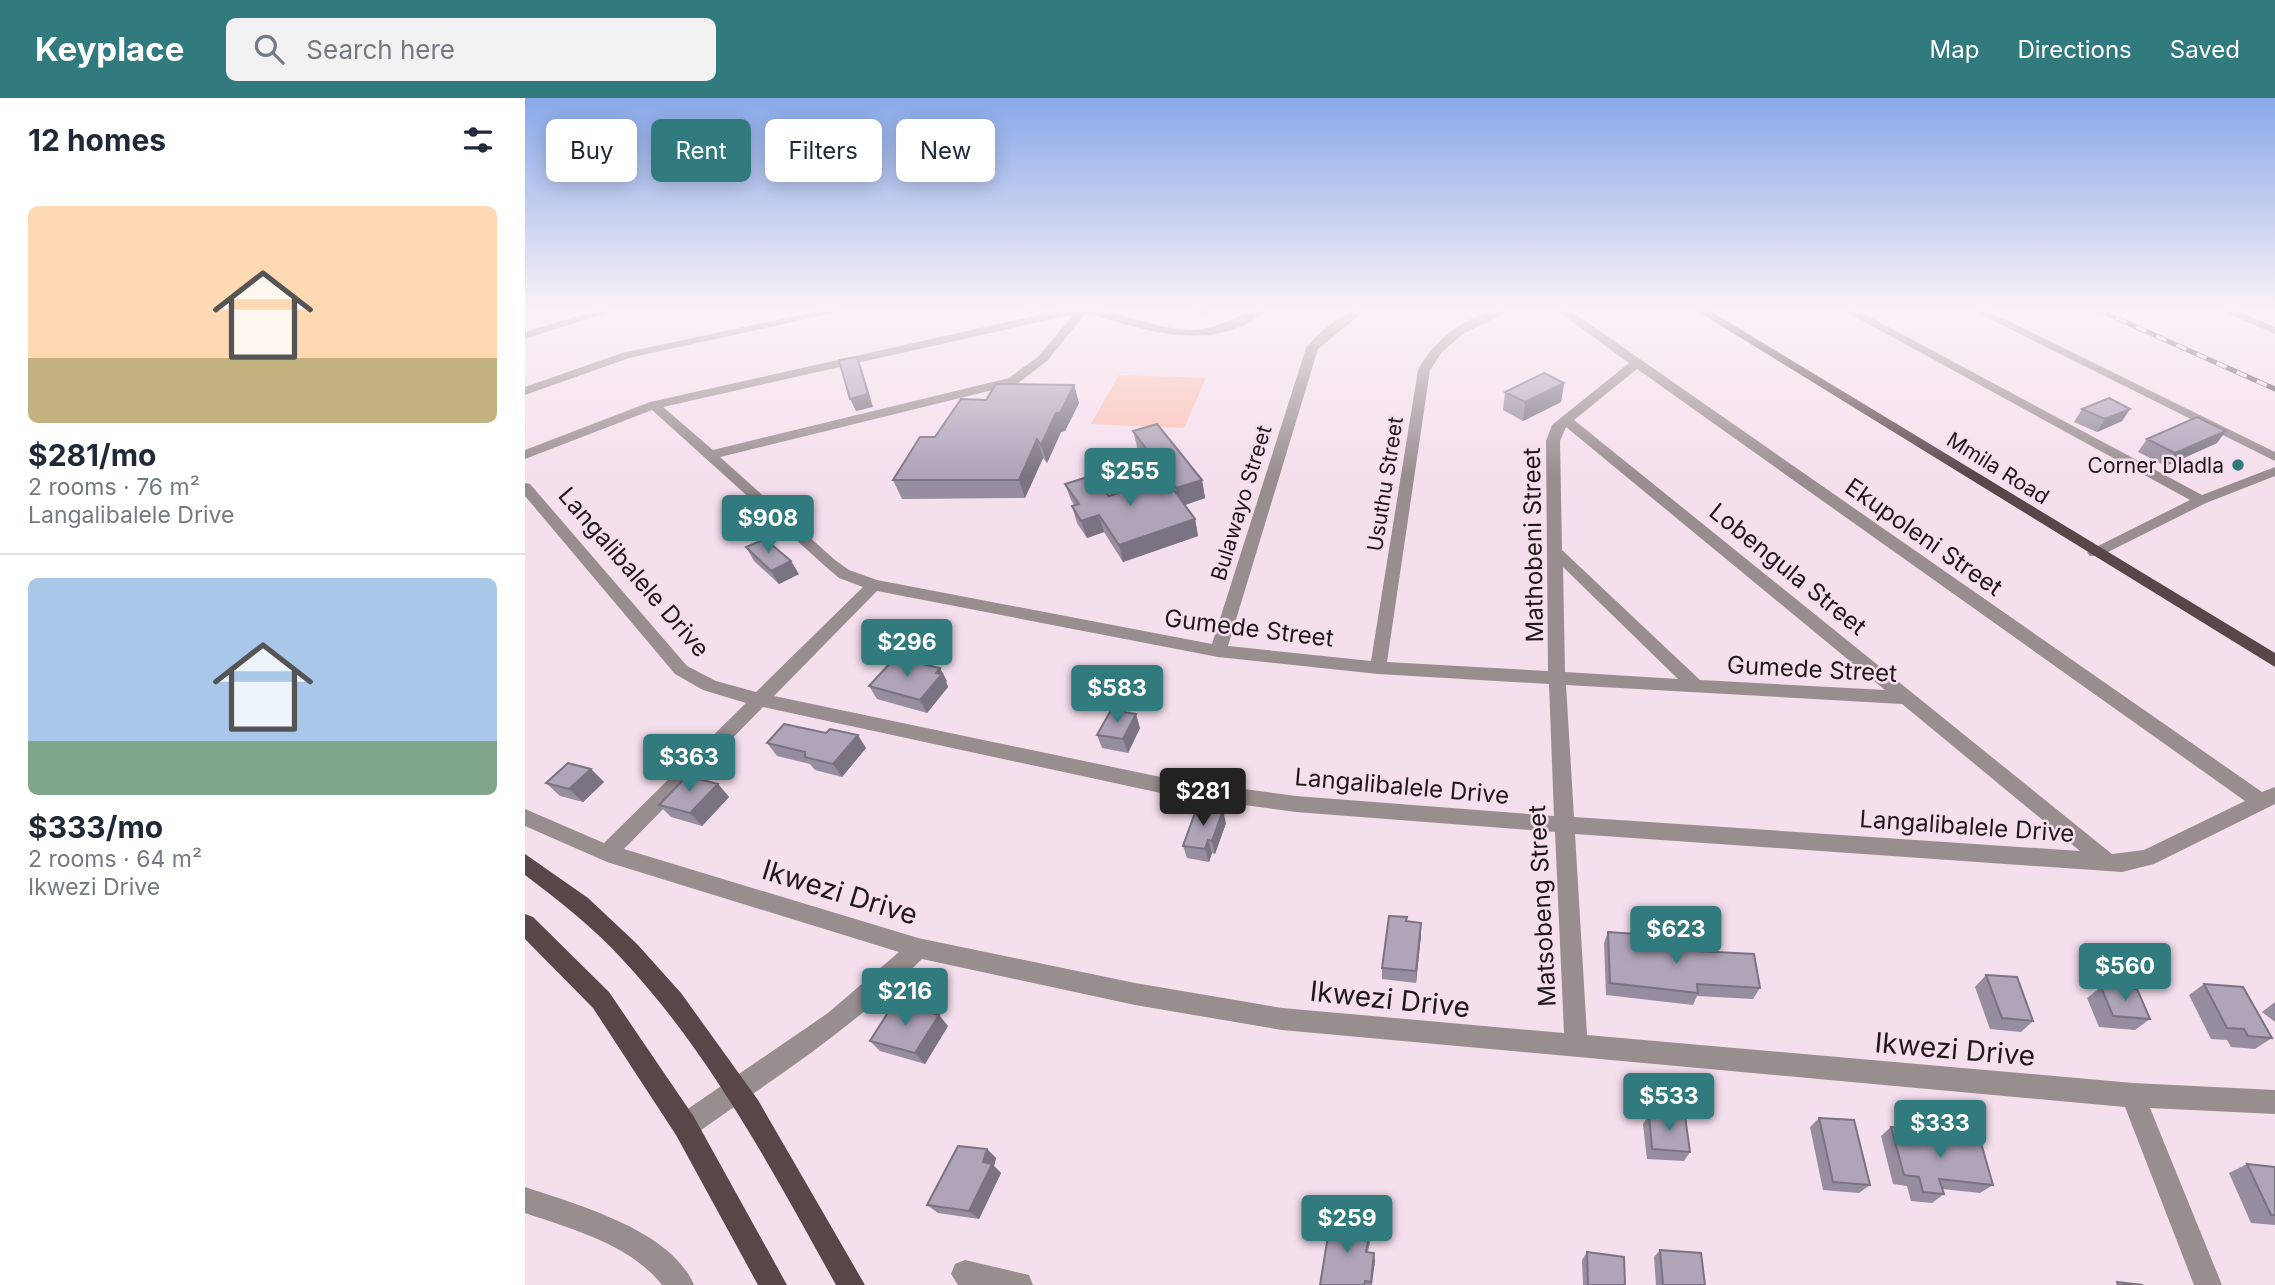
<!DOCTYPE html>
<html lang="en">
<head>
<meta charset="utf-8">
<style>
	body { margin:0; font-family:Inter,sans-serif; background:#f2f2f3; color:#1f2937; height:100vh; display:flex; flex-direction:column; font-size:26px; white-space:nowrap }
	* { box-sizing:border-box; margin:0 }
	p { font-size:23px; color:#747a83 }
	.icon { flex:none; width:38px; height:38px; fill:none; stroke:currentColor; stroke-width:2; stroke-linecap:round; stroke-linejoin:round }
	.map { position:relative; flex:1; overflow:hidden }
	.panel { display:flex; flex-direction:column; background:#fff; width:525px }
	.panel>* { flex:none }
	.banner { position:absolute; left:21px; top:21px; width:665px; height:63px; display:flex; gap:14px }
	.price { position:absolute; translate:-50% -60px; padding:0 16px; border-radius:7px; background:#317b7e; color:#fff; font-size:23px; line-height:46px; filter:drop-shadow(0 2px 4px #0008) }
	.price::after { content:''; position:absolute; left:50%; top:42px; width:21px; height:16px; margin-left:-10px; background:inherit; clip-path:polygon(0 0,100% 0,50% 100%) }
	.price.on { background:#222; color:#fff }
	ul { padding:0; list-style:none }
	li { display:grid; align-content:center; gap:14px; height:371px; padding:0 28px }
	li+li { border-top:2px solid #e0e1e3 }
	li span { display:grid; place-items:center; height:217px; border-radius:10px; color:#555 }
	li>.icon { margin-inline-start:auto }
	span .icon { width:126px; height:126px; fill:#fffc; stroke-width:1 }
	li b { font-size:30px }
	h2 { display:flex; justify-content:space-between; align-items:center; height:84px; padding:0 28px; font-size:30px }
	.tag { padding:0 24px; border-radius:10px; background:#fff; box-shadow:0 4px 18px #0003; font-size:24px; line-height:63px }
	.tag.on { background:#317b7e; color:#fff }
	header { display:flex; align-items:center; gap:42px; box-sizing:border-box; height:98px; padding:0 35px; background:#317b7e; color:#fff }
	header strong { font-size:33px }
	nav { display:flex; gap:38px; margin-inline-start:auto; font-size:24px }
	.search { width:490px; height:63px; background:#f2f2f3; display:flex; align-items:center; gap:18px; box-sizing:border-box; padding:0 24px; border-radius:10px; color:#747a83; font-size:26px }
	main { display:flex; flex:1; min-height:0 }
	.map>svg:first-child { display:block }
	.green { fill:#fbc1b3 }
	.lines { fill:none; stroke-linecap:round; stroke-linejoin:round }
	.minor { fill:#988d8f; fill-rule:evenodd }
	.major { fill:#584649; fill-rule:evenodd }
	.rail-casing { stroke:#584d55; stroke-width:5 }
	.rail { stroke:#f5dfed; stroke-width:3.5; stroke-dasharray:11; stroke-linecap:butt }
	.wall { fill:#968d9e }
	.shaded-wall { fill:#7a7381 }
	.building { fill:#afa4b8; stroke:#7a7381; stroke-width:2 }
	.poi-dot { fill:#317b7e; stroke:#f5dfed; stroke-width:2.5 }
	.labels { text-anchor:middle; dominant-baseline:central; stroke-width:5; stroke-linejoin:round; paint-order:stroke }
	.far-poi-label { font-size:21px; fill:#1e171c; stroke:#f5dfed; text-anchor:end }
	.far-street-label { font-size:21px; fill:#1e171c; stroke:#f5dfed }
	.street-label { font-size:24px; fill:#1e171c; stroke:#f5dfed }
	.near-street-label { font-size:28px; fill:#1e171c; stroke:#f5dfed }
</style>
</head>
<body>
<header>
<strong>Keyplace</strong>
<div class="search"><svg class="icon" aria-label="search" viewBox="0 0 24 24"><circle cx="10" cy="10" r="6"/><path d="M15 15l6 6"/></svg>Search here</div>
<nav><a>Map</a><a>Directions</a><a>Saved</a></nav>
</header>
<main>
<section class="panel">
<h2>12 homes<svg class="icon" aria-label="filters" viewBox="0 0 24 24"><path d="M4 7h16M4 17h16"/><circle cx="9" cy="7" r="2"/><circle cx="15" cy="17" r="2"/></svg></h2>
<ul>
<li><span style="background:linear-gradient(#ffd9b3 70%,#c2b280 0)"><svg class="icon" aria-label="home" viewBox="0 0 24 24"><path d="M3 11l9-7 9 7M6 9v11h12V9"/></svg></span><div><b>$281/mo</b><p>2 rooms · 76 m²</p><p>Langalibalele Drive</p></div></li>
<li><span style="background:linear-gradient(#a9c7e8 75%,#7fa58c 0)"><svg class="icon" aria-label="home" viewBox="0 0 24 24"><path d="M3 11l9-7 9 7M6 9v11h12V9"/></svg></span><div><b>$333/mo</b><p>2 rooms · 64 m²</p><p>Ikwezi Drive</p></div></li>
</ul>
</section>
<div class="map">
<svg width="1750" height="1187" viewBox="0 0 1750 1187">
	<rect width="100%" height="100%" fill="#f5dfed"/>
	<path class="green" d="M594 277 681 280 659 330 566 326Z"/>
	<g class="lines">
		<path class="minor" d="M76 211H93L0 241V234Z
			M304 211H326L104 260 0 297V289L97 255Z
			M540 211C550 211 562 210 572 211 605 217 633 231 667 232 696 232 717 211 743 211 690 258 620 232 561 215L522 263 492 286 195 359 310 462 324 472 352 482 687 546 781 250C795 233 820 211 842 211L793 251 703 548 846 563 893 272C911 238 949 211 988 211L938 236 917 254 905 272 862 564 1023 573 1021 343 1027 327 1104 265 1030 211H1043L1737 694 1750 689V706L1629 766 1597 774 1050 736 1062 937 1608 985 1750 992V1016L1625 1010 1697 1187H1669L1600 1009 757 932 610 907 397 861C329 930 248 981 169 1037L160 1040 151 1037 148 1028 151 1019 303 915 374 854 82 764 0 728V711L79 745 221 605 178 592 150 576 0 398V385L5 386 162 568 191 583 231 594 338 489 314 480 300 468 127 312 0 361V352L125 304ZM549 216 514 258 484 280 188 352 138 309ZM1112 271 1720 703 1619 752 1587 756 1049 322ZM1041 329 1360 592 1175 582 1037 452 1035 343ZM1038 469 1153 581 1040 574ZM352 493 693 559 853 576 1024 586 1029 718 771 698 645 681 249 598ZM1041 587 1377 606 1555 753 1049 719ZM238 609 645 697 771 714 1030 734 1039 935 757 910 610 885 393 840 99 751Z
			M1316 211H1330L1677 397 1750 369V378L1681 405 1575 458H1565L1562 455 1565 452 1665 402Z
			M1445 211H1459L1750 354V363Z
			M1693 211H1708L1750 229V236Z
			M0 1089C53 1107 146 1132 169 1187H137C106 1147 47 1131 0 1115Z
			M440 1162 504 1177 508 1187H433L426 1176 430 1166Z"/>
		<path class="major" d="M1169 211H1182L1750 555V569Z
			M0 756 63 800 112 846 156 895 233 1002 340 1187H311C248 1074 186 956 97 861 68 829 34 803 0 777Z
			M0 816 8 819 84 894 169 1019 262 1187H233L151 1037 68 910 0 841Z"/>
		<defs>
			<path id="rail" d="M1571 211 1750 291"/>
		</defs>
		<use href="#rail" class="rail-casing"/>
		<use href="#rail" class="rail"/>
	</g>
	<path class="wall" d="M658 211H686L679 216Z
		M1039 285 1036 304 998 323 978 312 980 294Z
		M549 287 554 305 540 333 536 334 522 365 518 360 500 400 377 401 368 382 410 339 461 302Z
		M1557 311H1605L1597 323 1572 334 1549 324Z
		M608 333 677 382 680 400 660 407 670 421 673 438 598 464 579 434 562 440 552 425 547 408 549 407 546 402 540 386 584 398 635 382 613 352Z
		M1622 341 1692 345 1641 368 1613 354Z
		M221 449 274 476 254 486 229 463Z
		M422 583 421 584 423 589 402 615 352 601 344 588Z
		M615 630 603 655 577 650 572 637Z
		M301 635 341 650 317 679 290 672 285 666 252 658 242 645Z
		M66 671 79 684 58 704 35 698 21 685Z
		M193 686 204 699 177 728 146 719 134 707Z
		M701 725 690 756 687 755 684 764 662 760 658 748Z
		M882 819V823L896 837 891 885 857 881V870Z
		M1083 834 1152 852 1235 890 1228 901 1172 898 1168 907 1081 897 1079 845Z
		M1461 877 1508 923 1496 934 1465 931 1450 889Z
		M1679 886 1747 940 1730 951 1706 949 1702 942 1686 941 1664 897Z
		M1576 889 1625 921 1610 932 1574 929 1562 900Z
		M1750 904V924L1737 914Z
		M423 928 400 966 355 953 345 943Z
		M1124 1016 1165 1054 1159 1063 1122 1061 1118 1026Z
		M1294 1020 1345 1087 1334 1095 1298 1092 1285 1029Z
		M1366 1029 1403 1039 1468 1087 1455 1095 1417 1091 1419 1096 1407 1105 1386 1103 1382 1088 1368 1086 1356 1038Z
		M462 1051 471 1060 469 1068 476 1075 454 1121 413 1115 402 1107Z
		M1722 1066 1750 1069V1127L1726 1125 1704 1075Z
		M836 1123V1137L844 1138 845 1145 843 1154 850 1163 847 1187H795Z
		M1135 1152 1180 1187H1131L1129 1159Z
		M1062 1154 1100 1187H1058L1057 1162Z"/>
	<path class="shaded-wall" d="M503 211H522L504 215Z
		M678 211H686L679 216Z
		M332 259 337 271 348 309 331 313 325 301Z
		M1039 285 1036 304 998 323 1000 304Z
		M549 287 554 305 540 333 536 334 522 365 516 347 531 315Z
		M1605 311 1597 323 1572 334 1580 321Z
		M1701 333 1692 345 1641 368 1650 355Z
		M512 341 518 360 500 400 494 382Z
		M677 382 680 400 654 409 651 390Z
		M574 417 579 434 562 440 556 423Z
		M670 421 673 438 598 464 594 447Z
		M266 463 274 476 254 486 246 473Z
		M415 570 422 583 421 584 423 589 402 615 395 602Z
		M611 616 615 630 603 655 598 641Z
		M333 637 341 650 317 679 308 666Z
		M66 671 79 684 58 704 44 691Z
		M193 686 204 699 177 728 165 715Z
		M698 712 701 725 690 756 687 743Z
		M683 742 687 755 684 764 680 751Z
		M896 825V837L891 885V873Z
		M414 917 423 928 400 966 390 955Z
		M462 1051 471 1060 469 1068 476 1075 454 1121 444 1113Z
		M849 1155 850 1163 846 1187V1184Z"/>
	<path class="building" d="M332 259 343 296 325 301 314 262Z
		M1019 275 1039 285 1000 304 980 294Z
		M471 286 549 287 535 315H531L516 347 512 341 494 382H368L395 339H410L436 301 461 302Z
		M1584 300 1605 311 1580 321 1557 311Z
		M1672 319 1701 333 1650 355 1622 341Z
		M632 326 677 382 651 390 608 333Z
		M569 377 584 398 640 380 670 421 594 447 574 417 556 423 547 408 554 406 540 386Z
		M240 441 266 463 246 473 221 449Z
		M380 562 415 570 411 575 417 576 395 602 344 588 366 564 375 566Z
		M586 612 611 616 598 641 572 637Z
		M259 626 301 635 305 631 333 637 308 666 280 659V654L242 645Z
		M43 665 66 671 44 691 21 685Z
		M162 678 193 686 165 715 134 707Z
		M672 709 698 712 687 743 683 742 680 751 658 748Z
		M864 818 882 819 881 823 896 825 891 873 857 870Z
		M1083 834 1125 837V846L1152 848V852L1229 856 1235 890 1172 886 1173 895 1085 885Z
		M1461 877 1492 879 1508 923 1477 920Z
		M1679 886 1718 889 1747 940 1723 938 1719 931 1702 930Z
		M1576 889 1612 891 1625 921 1588 918Z
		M369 905 414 917 390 955 345 943Z
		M1124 1016 1160 1018 1165 1054 1127 1051Z
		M1294 1020 1329 1022 1345 1087 1308 1084Z
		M1366 1029 1401 1032 1403 1039 1456 1045 1468 1087 1414 1081 1419 1096 1398 1094 1394 1079 1379 1077Z
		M433 1048 462 1051 458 1064 467 1066 444 1113 402 1107Z
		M1722 1066 1750 1069V1117H1746Z
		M806 1119 836 1123 834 1137 844 1138 841 1154 849 1155 846 1184 840 1183 839 1187H795Z
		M1135 1152 1176 1155 1180 1187H1138Z
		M1062 1154 1099 1159 1100 1187H1063Z
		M1592 1184 1618 1187H1593Z"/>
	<linearGradient id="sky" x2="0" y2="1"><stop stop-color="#88a9e9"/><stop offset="0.56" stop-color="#faf1f7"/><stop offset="1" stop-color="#faf1f7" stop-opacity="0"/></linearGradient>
	<rect width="1750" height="377" fill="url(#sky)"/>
	<circle class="poi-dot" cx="1713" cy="367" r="7"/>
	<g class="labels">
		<g class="far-poi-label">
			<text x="1699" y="367">Corner Dladla</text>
		</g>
		<g class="far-street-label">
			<text transform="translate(1473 370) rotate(32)">Mmila Road</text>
			<text transform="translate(860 386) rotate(-81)">Usuthu Street</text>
			<text transform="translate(716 405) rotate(-73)">Bulawayo Street</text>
		</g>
		<g class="street-label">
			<text transform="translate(1399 439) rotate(35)">Ekupoleni Street</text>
			<text transform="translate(1008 447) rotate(-91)">Mathobeni Street</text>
			<text transform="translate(1263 471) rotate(39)">Lobengula Street</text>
			<text transform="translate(109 474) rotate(49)">Langalibalele Drive</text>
			<text transform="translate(724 530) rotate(7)">Gumede Street</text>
			<text transform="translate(1287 571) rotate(3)">Gumede Street</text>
			<text transform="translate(877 688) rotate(5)">Langalibalele Drive</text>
			<text transform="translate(1442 728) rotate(4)">Langalibalele Drive</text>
			<text transform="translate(1017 808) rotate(-93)">Matsobeng Street</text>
		</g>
		<g class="near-street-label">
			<text transform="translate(315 794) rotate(17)">Ikwezi Drive</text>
			<text transform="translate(865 901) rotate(6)">Ikwezi Drive</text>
			<text transform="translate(1430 951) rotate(5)">Ikwezi Drive</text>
		</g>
	</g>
</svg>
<b class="price" style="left:605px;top:410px">$255</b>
<b class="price" style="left:243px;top:457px">$908</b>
<b class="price" style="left:382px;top:581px">$296</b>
<b class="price" style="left:592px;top:627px">$583</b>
<b class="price" style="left:164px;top:696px">$363</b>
<b class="price on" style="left:678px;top:730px">$281</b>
<b class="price" style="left:1151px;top:868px">$623</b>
<b class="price" style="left:1600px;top:905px">$560</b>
<b class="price" style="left:380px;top:930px">$216</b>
<b class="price" style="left:1144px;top:1035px">$533</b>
<b class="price" style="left:1415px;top:1062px">$333</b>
<b class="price" style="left:822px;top:1157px">$259</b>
<div class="banner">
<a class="tag">Buy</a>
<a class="tag on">Rent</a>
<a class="tag">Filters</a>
<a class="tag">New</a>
</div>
</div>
</main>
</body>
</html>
